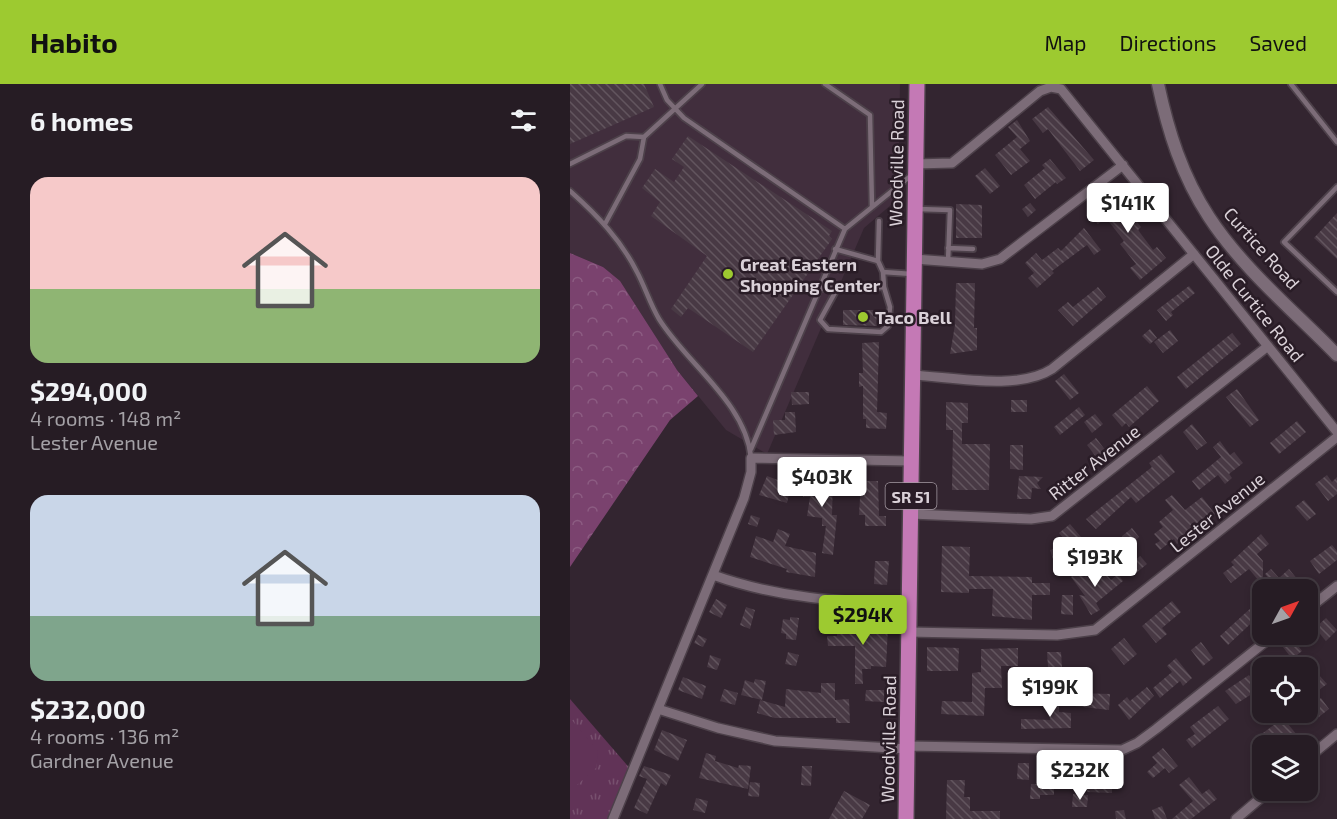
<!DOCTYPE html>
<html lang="en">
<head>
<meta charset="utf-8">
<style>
	body { margin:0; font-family:"Exo 2",sans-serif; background:#2e252c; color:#f1f3f6; height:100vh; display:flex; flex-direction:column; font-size:22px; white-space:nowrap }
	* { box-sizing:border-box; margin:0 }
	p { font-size:20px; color:#a4a1a6 }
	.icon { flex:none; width:33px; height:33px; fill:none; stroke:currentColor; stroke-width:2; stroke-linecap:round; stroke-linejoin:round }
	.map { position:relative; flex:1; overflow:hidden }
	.details { display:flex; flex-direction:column; background:#261c24; width:570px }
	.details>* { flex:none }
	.needle { width:39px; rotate:50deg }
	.controls { position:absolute; left:682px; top:495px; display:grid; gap:12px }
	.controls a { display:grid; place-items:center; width:66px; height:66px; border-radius:12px; background:#261c24; box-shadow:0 3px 9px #0003,0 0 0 2px #423a41; font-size:30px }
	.price { position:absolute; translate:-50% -51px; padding:0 14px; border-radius:6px; background:#fff; color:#222; font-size:20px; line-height:39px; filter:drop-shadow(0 2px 3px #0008) }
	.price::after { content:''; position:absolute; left:50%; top:36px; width:18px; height:14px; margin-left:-9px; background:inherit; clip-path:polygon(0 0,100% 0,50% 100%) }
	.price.selected { background:#9dca30; color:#111 }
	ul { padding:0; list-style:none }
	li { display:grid; align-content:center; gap:12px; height:318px; padding:0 30px }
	li span { display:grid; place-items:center; height:186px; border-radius:18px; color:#555 }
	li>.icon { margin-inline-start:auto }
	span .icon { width:108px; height:108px; fill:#fffc; stroke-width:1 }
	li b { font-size:26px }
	h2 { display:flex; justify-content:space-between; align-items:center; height:72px; padding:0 30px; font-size:26px }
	header { display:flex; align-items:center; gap:36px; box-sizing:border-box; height:84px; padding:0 30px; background:#9dca30; color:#111 }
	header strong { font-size:28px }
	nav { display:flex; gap:33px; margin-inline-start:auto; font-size:21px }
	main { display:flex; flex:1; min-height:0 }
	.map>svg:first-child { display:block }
	.built { fill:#412e3d }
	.grass { fill:url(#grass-tufts) }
	.forest { fill:url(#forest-crowns) }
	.pitch { fill:#613357 }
	.building { fill:url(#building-back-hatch) }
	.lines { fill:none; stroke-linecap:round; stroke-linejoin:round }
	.service-casing { stroke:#4d414a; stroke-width:8 }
	.minor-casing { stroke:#4d414a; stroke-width:12 }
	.tertiary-casing { stroke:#4d414a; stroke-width:15 }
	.primary-casing { stroke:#4d414a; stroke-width:18 }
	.service { stroke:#7c6c78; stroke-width:4.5 }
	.minor { stroke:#7c6c78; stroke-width:9 }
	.tertiary { stroke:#7c6c78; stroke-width:12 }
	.primary { stroke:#c479b5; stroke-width:15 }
	.poi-dot { fill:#9dca30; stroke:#291c26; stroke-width:2 }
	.labels { text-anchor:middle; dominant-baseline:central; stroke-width:5; stroke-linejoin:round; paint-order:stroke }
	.shield { fill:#291c26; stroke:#a59ba3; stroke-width:1.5 }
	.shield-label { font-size:16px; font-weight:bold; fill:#dad1d8 }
	.street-label { font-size:18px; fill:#dad1d8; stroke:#291c26 }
	.poi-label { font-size:18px; font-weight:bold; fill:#dad1d8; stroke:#291c26; text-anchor:start }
</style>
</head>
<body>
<header>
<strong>Habito</strong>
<nav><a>Map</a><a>Directions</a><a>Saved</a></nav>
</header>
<main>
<section class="details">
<h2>6 homes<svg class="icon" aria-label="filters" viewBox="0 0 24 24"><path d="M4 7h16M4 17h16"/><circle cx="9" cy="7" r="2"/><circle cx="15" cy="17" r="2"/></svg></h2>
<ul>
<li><span style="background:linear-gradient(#f6c9c9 60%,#8fb573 0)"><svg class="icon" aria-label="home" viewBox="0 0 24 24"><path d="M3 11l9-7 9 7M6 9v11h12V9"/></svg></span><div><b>$294,000</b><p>4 rooms · 148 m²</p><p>Lester Avenue</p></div></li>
<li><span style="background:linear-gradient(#c9d6e8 65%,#7fa58c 0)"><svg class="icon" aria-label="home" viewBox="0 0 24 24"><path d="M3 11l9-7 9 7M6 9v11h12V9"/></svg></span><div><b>$232,000</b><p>4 rooms · 136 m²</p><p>Gardner Avenue</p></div></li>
</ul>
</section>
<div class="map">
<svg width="767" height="735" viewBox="0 0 767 735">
	<defs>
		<pattern id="grass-tufts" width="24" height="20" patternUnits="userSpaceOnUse" patternTransform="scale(1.5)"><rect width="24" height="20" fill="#613357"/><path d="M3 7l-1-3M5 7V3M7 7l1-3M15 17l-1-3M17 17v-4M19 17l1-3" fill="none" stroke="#77506e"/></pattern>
		<pattern id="forest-crowns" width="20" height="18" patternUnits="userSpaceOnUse" patternTransform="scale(1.5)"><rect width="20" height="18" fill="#7a426e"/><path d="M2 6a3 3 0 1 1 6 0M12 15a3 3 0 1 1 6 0" fill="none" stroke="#8c5c82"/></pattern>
		<pattern id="building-back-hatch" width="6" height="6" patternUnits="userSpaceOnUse" patternTransform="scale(1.5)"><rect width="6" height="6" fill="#483944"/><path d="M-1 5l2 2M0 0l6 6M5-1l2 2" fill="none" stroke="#62555e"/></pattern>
	</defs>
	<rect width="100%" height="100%" fill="#332530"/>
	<path class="built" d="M0 0H330L328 115 294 144 197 370 156 346 107 286 33 183 0 169Z"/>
	<path class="grass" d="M0 615 63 688 43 735H0Z"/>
	<path class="forest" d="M0 169 33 183 50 197 107 286 128 312 100 336 0 483Z"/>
	<path class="pitch" d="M0 634 28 667 26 684 0 707Z"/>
	<path class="building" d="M0 0H74L84 23 0 60Z
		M478 23 524 76 510 87 478 45 473 49 462 35Z
		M447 36 460 57 450 65 460 77 441 91 425 71 447 53 438 43Z
		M118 52 262 147 259 152 262 155 183 268 118 224 111 233 101 225 137 172 81 132 90 118 72 104 85 85 104 98 114 83 102 75Z
		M480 75 496 94 487 100 486 98 465 115 454 101 475 84 472 81Z
		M415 84 430 102 420 110 405 92Z
		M543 107 571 143 568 146 583 166 587 163 596 174 570 196 560 184 566 180 550 160 554 157 536 134 528 140 518 128Z
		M460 119 466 126 458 133 452 125Z
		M386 120 412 121V154H386Z
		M767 129V175L744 154Z
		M514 144 531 166 524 171 517 161 482 187 484 189 467 204 458 194 464 189 455 179 466 169 472 176 488 164 491 167Z
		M386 199H405L404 244H407V266L380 270 385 241Z
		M619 202 625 209 601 228 603 231 596 237 587 226Z
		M528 203 536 213 503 242 488 226 498 218 503 223Z
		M273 226H310V242L273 241Z
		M580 245 587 254 580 260 572 252Z
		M600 246 608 257 593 269 584 258Z
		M662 249 671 260 616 305 607 293Z
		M309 258 307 328 317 329 316 345 296 344V335H293V302L289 303V289H293L292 259Z
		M494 290 509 309 500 316 485 297Z
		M577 302 589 317 559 343 556 339 552 343 542 331Z
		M667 305 689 336 680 343 656 313Z
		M221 308H239V320L222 321Z
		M441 316H457V328H441Z
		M376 318 398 319V339H392V360H420L419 406H382L383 346H376Z
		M509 323 515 331 490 351 484 343Z
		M215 328H225L226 348 204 351 203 336H215Z
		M525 330 533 340 522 349 514 338Z
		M727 337 736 348 709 370 700 359Z
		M622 340 637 359 627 366 613 348Z
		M526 354 539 371 530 378 517 361Z
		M650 357 660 371 664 368 673 379 659 390 662 394 655 400 648 391 629 406 622 397 651 373 643 363Z
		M440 361H453V386L440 385Z
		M591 370 605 388 566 419 561 413 526 445 516 435 582 383 579 379Z
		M757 391 762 398 767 393V410L758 417 745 400Z
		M197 392 221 401 217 419 189 411Z
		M449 392 473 393 467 399 471 405 462 404 461 415H447Z
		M233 394H263L262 431H267L263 471 252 469 256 442H252V434L237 432 240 413H233Z
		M291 397H308L309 432H316V442H295V431H289Z
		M602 411 615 426 632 413 645 430 607 460 604 455 590 466 585 460 590 457 584 450 593 443 589 438 603 426 595 416Z
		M734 416 746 430 737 437 725 423Z
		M181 431 190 434 187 443 178 440Z
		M500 440 511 453 500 462 489 449Z
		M562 444 569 453 560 462 552 452Z
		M208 445 220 450 215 462 246 469 245 493 216 488 217 485 180 473 186 452 203 458Z
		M691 450 699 460 687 470 693 477V502L679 485 661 499 653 489 664 481 661 478Z
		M762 461 767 467V476L749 490 740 477Z
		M372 462 400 463 399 492 462 493V499H480V511H462V536L422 532 423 505H399V509L371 508Z
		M491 463 495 474 484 478 480 466Z
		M570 472 577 480 566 489 560 481Z
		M305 477H319L317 501 304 500Z
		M531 484 541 496 548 490 553 497 526 519 530 526 521 531 509 511 515 512 501 493 509 487 514 493 523 486 525 489Z
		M701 485 709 494 719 485 736 506H721L716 500 708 506 695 490Z
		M492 511H503V531L491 530Z
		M693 513V528L658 561 650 552Z
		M146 515 157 521 151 534 139 528Z
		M602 517 611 528 592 544 597 550 586 559 572 542Z
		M176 523 185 526 180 545 170 541Z
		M220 533 229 534 226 556 216 555V550L211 549 213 535 220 536Z
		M756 534 767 546 756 557 745 544Z
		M267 540H300V542L318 543 316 583 301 582V585H292L293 600H285V562H258L257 552H267Z
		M128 551 137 555 133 563 124 559Z
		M554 554 567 570 554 581 541 565Z
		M723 555 732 567 722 575 713 563Z
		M631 558 643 574 633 582 621 566Z
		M357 563 389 564 388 587H357Z
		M448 564V582H431L432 604H415L414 632 371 630 372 617 402 618V589L411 588V565Z
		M218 568 229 571 226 582 215 580Z
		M477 568H491L492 583H478Z
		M140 571 151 575 147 586 137 583Z
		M606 574 622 594 613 602 610 597 590 614 583 604 602 588 597 582Z
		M693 588V603L666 620 655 607 679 591 683 596Z
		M749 591 757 600 745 609 738 600Z
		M113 593 136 602 132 615 108 606Z
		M448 594H457V606H448Z
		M185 595 196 597 192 616 171 611 175 596 184 599Z
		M251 599H265V616L279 615 280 639H266V634H205L187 629 190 616 215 623 216 605 251 609Z
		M577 603 584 612 559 636 548 621 557 613 560 617Z
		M154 605 168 609 165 621 150 617Z
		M296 606H314V618L295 617Z
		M488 609 489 628 501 629V644L451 645V635L480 636 479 610Z
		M505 609 540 610 539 626 505 622Z
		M751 614 759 625 745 636 738 624Z
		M648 622 659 635 622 664 616 656 625 650 620 643Z
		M713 634 727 651 713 662H703L693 649Z
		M92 646 117 656 108 677 84 666Z
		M593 664 608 682 599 689 595 684 583 694 577 688 587 679 582 673Z
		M136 669 146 672 145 677 168 684 169 681 181 682 178 705 129 694Z
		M448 679H459V696L447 695Z
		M518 681H530L529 700 542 701V709L517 708Z
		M74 682 101 691 96 702 91 699 77 730 64 724 77 695 69 692Z
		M232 682H242L241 702 231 701Z
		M481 683H500V693H494V697H481Z
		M619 693 632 710 639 705 647 715 621 735H602L623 717 609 701Z
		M377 696H395L394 713H400V727H430V735H376Z
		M180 698 190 699 189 713 178 712Z
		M461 700H484V711H470V715H460Z
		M274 707 300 721 292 735H259Z
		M503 710 518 711 517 723H502Z
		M126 714 138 717 135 729 123 726Z
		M592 722 597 735H585L582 726Z
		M554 726 556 735H546L545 727Z"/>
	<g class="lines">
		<defs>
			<path id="service" d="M90 0 97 16 114 34 275 145
				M255 0 300 31 302 123
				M721 0 767 58
				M74 53 132 0
				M0 80 56 52 74 53 70 75 35 140
				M767 103 714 158 767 208
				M0 107C27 131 51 156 67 188 75 203 80 220 89 235 117 280 176 319 181 374
				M348 125 380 126 378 178
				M309 137 308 177 313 188 342 190
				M378 164 403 165
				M265 165 308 177
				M248 205 314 203 313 188
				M267 205 250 236 258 245 311 248 318 242 320 223 314 203
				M181 365 275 145 343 90"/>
			<path id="minor" d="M345 80 382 79 470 7 481 3 491 5 767 348
				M344 175 412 180 430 175 553 81
				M342 291C382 293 448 307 482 285L624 170
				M341 430 461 435 482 432 698 262
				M143 491C207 514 271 518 339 520
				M738 525 767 502
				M339 548 487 551 525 546 767 353
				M88 625 148 644 205 657 338 665
				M338 662 552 666 567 659 586 645 705 550
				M738 674 767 650
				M43 735 174 414 181 388V374L341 377
				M666 735 700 706"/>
			<path id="tertiary" d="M588 0C598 47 612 92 639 133 673 185 724 227 767 271"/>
			<path id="primary" d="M336 735 347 0"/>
		</defs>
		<use href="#service" class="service-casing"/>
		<use href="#minor" class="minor-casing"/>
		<use href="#tertiary" class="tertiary-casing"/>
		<use href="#primary" class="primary-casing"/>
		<use href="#service" class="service"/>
		<use href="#minor" class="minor"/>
		<use href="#tertiary" class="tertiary"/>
		<use href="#primary" class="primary"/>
	</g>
	<g class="poi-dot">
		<circle cx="158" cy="190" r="6"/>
		<circle cx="293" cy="233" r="6"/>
	</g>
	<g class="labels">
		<rect class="shield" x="315.5" y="399" width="51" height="26" rx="4.5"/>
		<g class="shield-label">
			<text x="341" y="412">SR 51</text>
		</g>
		<g class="street-label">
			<text transform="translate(326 79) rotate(-89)">Woodville Road</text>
			<text transform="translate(692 164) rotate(48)">Curtice Road</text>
			<text transform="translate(685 219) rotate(51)">Olde Curtice Road</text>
			<text transform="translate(524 378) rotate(-38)">Ritter Avenue</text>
			<text transform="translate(647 428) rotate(-39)">Lester Avenue</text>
			<text transform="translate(318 655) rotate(-89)">Woodville Road</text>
		</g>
		<g class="poi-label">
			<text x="170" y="180">Great Eastern<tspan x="170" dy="21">Shopping Center</tspan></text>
			<text x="305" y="233">Taco Bell</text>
		</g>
	</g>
</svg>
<div class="controls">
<a><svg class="needle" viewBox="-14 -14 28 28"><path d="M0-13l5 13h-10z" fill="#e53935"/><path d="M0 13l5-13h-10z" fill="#a4a1a6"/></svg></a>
<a><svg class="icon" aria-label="locate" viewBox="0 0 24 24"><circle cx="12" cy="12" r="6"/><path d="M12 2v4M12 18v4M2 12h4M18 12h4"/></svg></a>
<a><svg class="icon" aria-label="layers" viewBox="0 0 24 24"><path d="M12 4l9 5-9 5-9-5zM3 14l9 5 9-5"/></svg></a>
</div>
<b class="price" style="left:558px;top:150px">$141K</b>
<b class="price" style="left:252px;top:424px">$403K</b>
<b class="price" style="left:525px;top:504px">$193K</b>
<b class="price selected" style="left:293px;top:562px">$294K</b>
<b class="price" style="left:480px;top:634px">$199K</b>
<b class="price" style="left:510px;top:717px">$232K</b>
</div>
</main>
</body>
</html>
